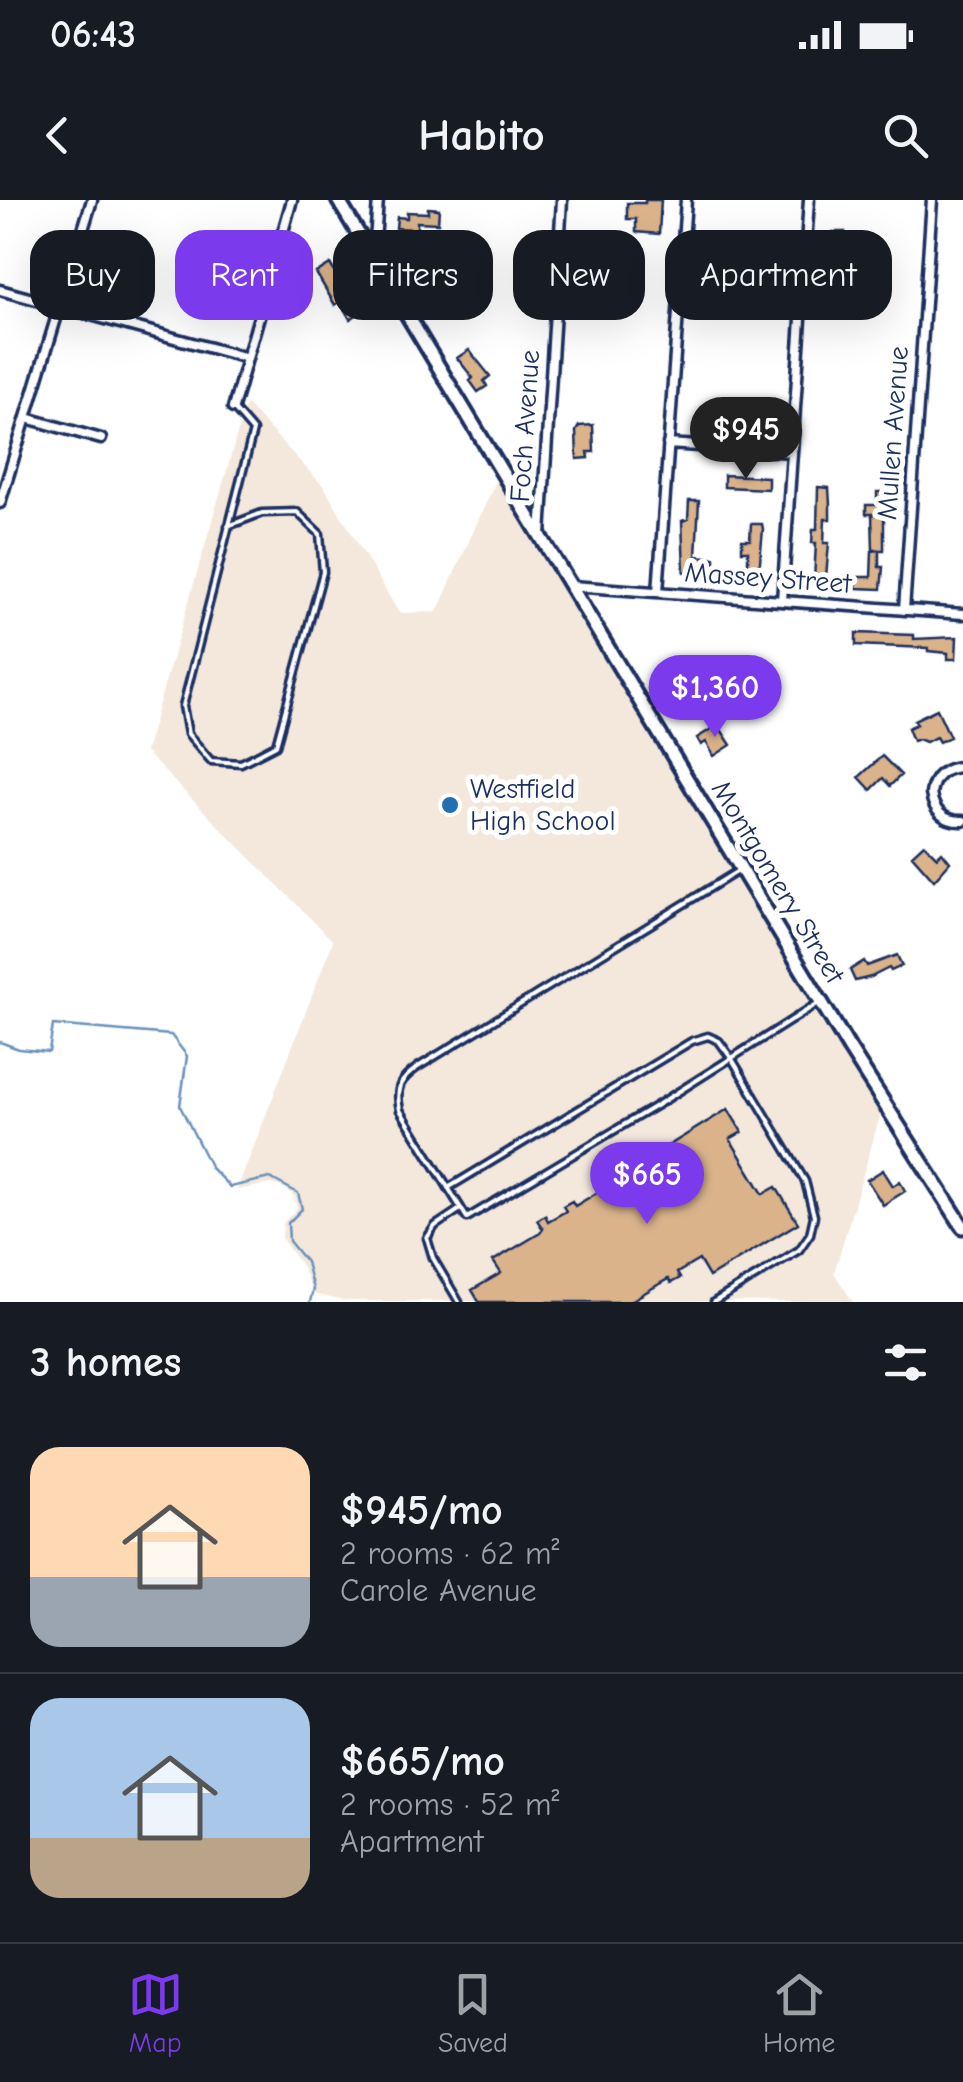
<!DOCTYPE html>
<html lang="en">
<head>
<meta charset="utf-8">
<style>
	body { margin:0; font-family:"Comic Neue",sans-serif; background:#20242c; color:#f1f3f6; height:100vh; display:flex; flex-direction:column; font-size:38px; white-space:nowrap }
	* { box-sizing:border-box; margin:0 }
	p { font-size:32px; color:#9ea1a6 }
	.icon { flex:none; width:55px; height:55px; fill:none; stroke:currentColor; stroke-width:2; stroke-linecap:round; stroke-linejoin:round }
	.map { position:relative; height:1102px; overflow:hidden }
	.details { display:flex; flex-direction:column; background:#171b24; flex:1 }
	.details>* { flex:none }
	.top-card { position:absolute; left:30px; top:30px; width:905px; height:90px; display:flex; gap:20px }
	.price { position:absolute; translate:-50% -85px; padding:0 22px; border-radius:35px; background:#7c3aed; color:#fff; font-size:32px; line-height:65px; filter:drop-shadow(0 2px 5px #0008) }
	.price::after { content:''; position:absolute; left:50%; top:60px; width:30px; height:22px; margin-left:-15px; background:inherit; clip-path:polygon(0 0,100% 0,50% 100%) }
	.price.on { background:#222; color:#fff }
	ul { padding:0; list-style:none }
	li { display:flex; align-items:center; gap:30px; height:250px; padding:0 30px }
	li+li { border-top:2px solid #363941 }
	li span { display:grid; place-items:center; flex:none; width:280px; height:200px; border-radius:30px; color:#555 }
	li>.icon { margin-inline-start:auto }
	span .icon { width:120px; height:120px; fill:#fffc; stroke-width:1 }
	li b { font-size:42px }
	h2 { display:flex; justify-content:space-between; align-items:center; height:120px; padding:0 30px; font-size:42px }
	.pill { padding:0 35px; border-radius:30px; background:#171b24; box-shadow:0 10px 40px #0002; font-size:35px; line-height:90px }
	.pill.on { background:#7c3aed; color:#fff }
	.status { display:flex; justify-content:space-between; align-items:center; height:70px; padding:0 50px; background:#171b24; direction:ltr }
	.status svg { height:28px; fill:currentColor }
	header { display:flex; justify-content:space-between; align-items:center; height:130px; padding:0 30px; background:#171b24; font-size:45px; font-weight:700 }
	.dock { display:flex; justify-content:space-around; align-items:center; height:140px; border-top:2px solid #363941; background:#171b24; font-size:28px; color:#9ea1a6 }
	.dock a { display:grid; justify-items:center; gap:5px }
	.dock .on { color:#7c3aed }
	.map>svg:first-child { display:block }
	.built { fill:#f4e8dc }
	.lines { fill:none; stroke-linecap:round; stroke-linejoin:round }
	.stream { stroke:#6891bc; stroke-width:2.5 }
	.building { fill:#dab38b; stroke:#1b2f5e; stroke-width:2.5 }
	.lane-casing { stroke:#1b2f5e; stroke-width:11 }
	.street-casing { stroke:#1b2f5e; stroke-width:15 }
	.secondary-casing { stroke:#1b2f5e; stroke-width:19 }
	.lane { stroke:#fff; stroke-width:4 }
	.street { stroke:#fff; stroke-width:8 }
	.secondary { stroke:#fff; stroke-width:11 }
	.poi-dot { fill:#1f6fb2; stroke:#fff; stroke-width:4 }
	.labels { text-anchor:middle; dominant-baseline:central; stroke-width:10; stroke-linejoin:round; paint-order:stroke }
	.street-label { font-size:28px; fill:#1b2f5e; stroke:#fff }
	.poi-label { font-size:28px; fill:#1b2f5e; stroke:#fff; text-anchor:start }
</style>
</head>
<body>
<div class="status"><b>06:43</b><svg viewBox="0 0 49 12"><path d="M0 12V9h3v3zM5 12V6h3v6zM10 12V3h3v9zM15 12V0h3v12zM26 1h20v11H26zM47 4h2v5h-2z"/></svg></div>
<header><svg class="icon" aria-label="back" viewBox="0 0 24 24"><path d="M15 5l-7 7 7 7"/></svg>Habito<svg class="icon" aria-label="search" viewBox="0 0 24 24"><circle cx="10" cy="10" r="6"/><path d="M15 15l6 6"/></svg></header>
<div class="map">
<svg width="963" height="1102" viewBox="0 0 963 1102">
	<rect width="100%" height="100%" fill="#fff"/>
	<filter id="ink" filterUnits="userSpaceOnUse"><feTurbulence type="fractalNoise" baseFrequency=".01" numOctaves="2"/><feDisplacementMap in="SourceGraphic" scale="20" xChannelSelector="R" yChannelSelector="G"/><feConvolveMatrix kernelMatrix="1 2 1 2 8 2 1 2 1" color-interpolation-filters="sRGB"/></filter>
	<g filter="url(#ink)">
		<path class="built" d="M246 204 325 288 399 413 437 412 501 270 884 903 834 1073 853 1102 344 1101 313 1094 302 1067 282 1039 283 1023 297 1008 294 996 285 988 271 984 237 990 333 741 145 552Z"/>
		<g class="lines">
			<path class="stream" d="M0 842 19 849 49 852 53 825 171 835 187 856 180 906 211 968 230 987 270 978 298 993 302 1009 288 1023 289 1041 306 1062 313 1089 310 1102"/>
		</g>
		<path class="building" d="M645 0H661L659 34 636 32V19H627V3H645Z
			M428 8 439 9 438 23 417 22V29L396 28 397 17 407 18V12L428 13Z
			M417 32 416 40H421L430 58 414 68 398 42Z
			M833 32H845L841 79 828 78Z
			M584 52H594L597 98H579Z
			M330 64 351 100 354 97 363 111 350 119 340 102 335 105 316 73Z
			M469 150 490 176 484 181 487 186 478 192 470 181 473 178 457 158Z
			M729 211 772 215V227L729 223Z
			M593 225 594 252H588L589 258 577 259 576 231 579 226Z
			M724 275 768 277V289L724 287Z
			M818 287 829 288 830 305V319H825L824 343H829L825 388 817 387V380H814L816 343H812L813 329H817Z
			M877 292H888V307H884V350H873L872 314H866V305H877Z
			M689 301H699L696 356 715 358V369L684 372 682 321 688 319Z
			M751 324H762L763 329 759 373H748V351H742V340H750Z
			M879 350V367H883L881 389 856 388V377H871L872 351Z
			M856 433 914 435V439L957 437 956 459H948V453L928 451V448L856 445Z
			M937 509 950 537 939 542 936 537 926 542 919 539 913 541 908 528 917 524 914 520Z
			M718 525 731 545 714 556 706 542 701 545 697 538Z
			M882 556 901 575 890 586 883 578 871 590 859 577Z
			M924 644 937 657 942 652 950 662 934 680 912 655Z
			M897 755 902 766 891 771 889 768 871 777 855 781 850 770 864 761 867 766Z
			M728 909 742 932 730 939 763 994 776 987 798 1023 709 1077 699 1060 677 1073 680 1078 671 1083 668 1079 629 1102H479L472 1090 501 1073 493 1061 540 1033 543 1029 537 1020 545 1015 548 1021 566 1011 563 1006 572 1001 575 1006 611 984 608 979 617 974 642 1014 654 1007 629 965 637 959 640 963Z
			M883 970 893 986 900 981 905 991 883 1005 867 980Z"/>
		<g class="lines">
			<defs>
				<path id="lane" d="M228 326 262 313 297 312 320 334 323 372 276 545 241 563 211 561 188 534 183 506 253 231 233 208
					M738 671 418 867C400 880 395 887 400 910L467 1018 659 904 817 804
					M448 988 692 841 708 836 719 841 732 859 805 981 814 1016 810 1034 799 1050 714 1102
					M459 1010 435 1026 427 1038 433 1058 459 1102"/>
				<path id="street" d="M374 55 378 0
					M0 90 247 158
					M233 208 292 0
					M27 218 101 239
					M668 244 792 252
					M0 303 92 0
					M541 335 562 0
					M571 386 963 414
					M658 392 686 0
					M782 401 809 0
					M904 410 932 0
					M963 567C945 567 933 576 931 594 934 612 945 622 963 621"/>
				<path id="secondary" d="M338 0 849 848 963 1027"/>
			</defs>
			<use href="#lane" class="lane-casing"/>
			<use href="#street" class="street-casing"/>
			<use href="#secondary" class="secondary-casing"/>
			<use href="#lane" class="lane"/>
			<use href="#street" class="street"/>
			<use href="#secondary" class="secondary"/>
		</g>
	</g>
	<circle class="poi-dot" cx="450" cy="605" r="10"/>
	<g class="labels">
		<g class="street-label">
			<text transform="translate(525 226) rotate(-86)">Foch Avenue</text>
			<text transform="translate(893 233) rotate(-86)">Mullen Avenue</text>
			<text transform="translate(768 378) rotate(4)">Massey Street</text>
			<text transform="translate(778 682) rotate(59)">Montgomery Street</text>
		</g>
		<g class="poi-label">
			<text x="470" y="589">Westfield<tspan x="470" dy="32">High School</tspan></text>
		</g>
	</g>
</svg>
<b class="price on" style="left:746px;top:282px">$945</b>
<b class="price" style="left:715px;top:540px">$1,360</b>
<b class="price" style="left:647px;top:1027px">$665</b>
<div class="top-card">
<a class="pill">Buy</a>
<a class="pill on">Rent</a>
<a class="pill">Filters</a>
<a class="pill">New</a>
<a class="pill">Apartment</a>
</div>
</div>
<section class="details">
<h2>3 homes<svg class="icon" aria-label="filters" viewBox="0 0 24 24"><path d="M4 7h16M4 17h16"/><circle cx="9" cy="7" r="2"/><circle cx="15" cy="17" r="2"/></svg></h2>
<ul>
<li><span style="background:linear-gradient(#ffd9b3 65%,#9aa5b1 0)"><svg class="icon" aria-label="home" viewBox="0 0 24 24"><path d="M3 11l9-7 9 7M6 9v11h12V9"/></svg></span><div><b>$945/mo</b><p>2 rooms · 62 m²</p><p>Carole Avenue</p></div></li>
<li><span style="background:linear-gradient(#a9c7e8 70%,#b9a48a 0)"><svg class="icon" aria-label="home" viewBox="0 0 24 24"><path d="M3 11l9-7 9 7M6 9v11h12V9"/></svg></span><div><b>$665/mo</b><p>2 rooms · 52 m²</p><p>Apartment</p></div></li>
</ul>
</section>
<nav class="dock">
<a class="on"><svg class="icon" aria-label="map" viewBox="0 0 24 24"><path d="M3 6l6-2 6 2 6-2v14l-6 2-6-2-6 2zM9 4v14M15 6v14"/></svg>Map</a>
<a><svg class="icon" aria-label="saved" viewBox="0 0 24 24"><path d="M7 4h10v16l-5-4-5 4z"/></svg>Saved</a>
<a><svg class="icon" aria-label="home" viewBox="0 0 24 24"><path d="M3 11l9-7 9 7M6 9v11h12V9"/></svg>Home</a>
</nav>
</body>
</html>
